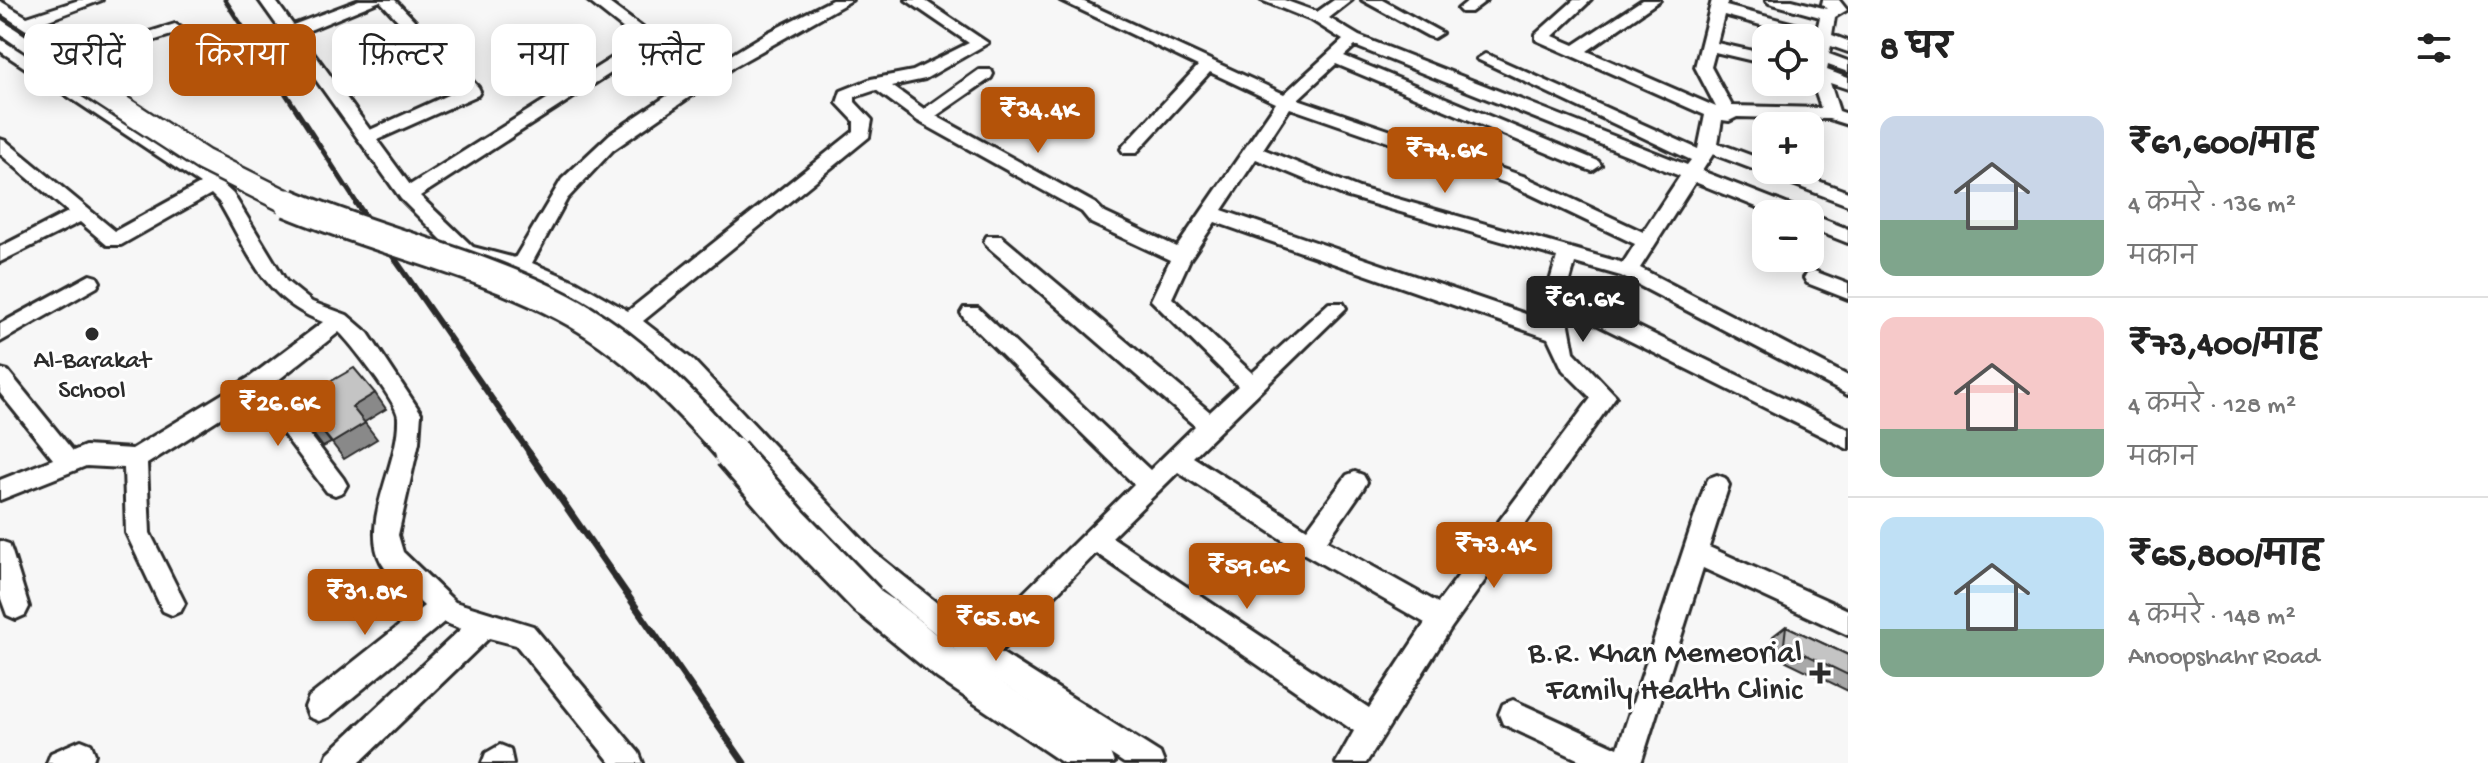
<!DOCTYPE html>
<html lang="hi">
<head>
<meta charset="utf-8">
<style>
	body { margin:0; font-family:"Gochi Hand","Playpen Sans Deva",sans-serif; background:#f6f6f6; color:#222; height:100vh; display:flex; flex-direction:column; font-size:30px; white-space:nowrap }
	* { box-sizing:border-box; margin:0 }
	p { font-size:26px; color:#767676 }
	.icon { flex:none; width:44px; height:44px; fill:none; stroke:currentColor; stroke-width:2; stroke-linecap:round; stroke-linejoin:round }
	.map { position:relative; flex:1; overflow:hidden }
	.panel { display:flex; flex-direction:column; background:#fff; width:640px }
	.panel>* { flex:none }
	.banner { position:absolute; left:24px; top:24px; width:760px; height:72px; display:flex; gap:16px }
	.buttons { position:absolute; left:1752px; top:24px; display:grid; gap:16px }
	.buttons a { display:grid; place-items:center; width:72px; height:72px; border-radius:16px; background:#fff; box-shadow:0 4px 20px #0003; font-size:40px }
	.price { position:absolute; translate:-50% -68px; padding:0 18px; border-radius:8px; background:#b45309; color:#fff; font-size:26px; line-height:52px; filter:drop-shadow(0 2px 4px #0008) }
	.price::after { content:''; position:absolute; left:50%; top:48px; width:24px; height:18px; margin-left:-12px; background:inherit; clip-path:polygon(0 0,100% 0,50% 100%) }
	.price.selected { background:#222; color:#fff }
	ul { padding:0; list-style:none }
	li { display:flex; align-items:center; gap:24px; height:200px; padding:0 32px }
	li+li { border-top:2px solid #e0e0e0 }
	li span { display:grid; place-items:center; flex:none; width:224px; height:160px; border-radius:16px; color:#555 }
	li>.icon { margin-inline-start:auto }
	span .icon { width:96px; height:96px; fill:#fffc; stroke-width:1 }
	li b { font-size:34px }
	h2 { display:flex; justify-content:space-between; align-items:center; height:96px; padding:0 32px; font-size:34px }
	.pill { padding:0 28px; border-radius:16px; background:#fff; box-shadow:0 4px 20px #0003; font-size:28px; line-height:72px }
	.pill.selected { background:#b45309; color:#fff }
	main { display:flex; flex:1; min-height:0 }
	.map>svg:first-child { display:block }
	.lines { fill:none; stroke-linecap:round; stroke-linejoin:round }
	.minor-casing { stroke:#2b2b2b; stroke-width:6 }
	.major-casing { stroke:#2b2b2b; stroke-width:6 }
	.minor { fill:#fff; fill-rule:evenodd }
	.major { fill:#fff; fill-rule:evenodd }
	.rail-far2 { stroke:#2b2b2b; stroke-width:5 }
	.rail-far1 { stroke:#2b2b2b; stroke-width:6 }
	.rail { stroke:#2b2b2b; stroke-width:7 }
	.major-bridge-far2-casing { stroke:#2b2b2b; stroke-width:27; stroke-linecap:butt }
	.major-bridge-far1-casing { stroke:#2b2b2b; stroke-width:33; stroke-linecap:butt }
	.major-bridge-casing { stroke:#2b2b2b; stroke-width:39; stroke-linecap:butt }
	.major-bridge-far2 { stroke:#fff; stroke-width:22 }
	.major-bridge-far1 { stroke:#fff; stroke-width:27 }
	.major-bridge { stroke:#fff; stroke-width:33 }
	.wall { fill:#a9a9a9; stroke:#2b2b2b; stroke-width:2 }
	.shaded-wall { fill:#898989; stroke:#2b2b2b; stroke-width:2 }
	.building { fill:#c4c4c4; stroke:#2b2b2b; stroke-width:2 }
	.poi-dot { fill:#2b2b2b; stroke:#fff; stroke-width:3 }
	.labels { text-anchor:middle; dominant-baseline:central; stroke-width:6; stroke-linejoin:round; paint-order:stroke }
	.poi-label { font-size:26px; fill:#2b2b2b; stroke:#fff }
	.near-poi-label { font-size:32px; fill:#2b2b2b; stroke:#fff; text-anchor:end }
</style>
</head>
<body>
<main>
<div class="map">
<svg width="1848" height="763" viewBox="0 0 1848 763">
	<rect width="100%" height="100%" fill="#f7f7f7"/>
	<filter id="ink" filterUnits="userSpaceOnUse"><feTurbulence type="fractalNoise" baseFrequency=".0125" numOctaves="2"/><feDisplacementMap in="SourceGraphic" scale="16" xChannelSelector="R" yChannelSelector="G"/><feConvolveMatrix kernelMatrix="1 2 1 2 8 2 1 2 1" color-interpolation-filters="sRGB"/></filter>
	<g filter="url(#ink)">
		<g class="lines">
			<defs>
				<path id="minor" d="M79 0H102L38 24 81 53 175 24 183 29 181 32 92 60 120 78 122 82 120 86 114 87 0 13V1L27 17Z
					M259 0H275L293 25 359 0H395L478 87 480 91 478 95 377 140 410 185 639 41 587 0H605L656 38V44L420 196 473 247 515 258 562 179 610 134 698 75 767 33 832 0H852L733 67 613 150 567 199 532 263 577 282 628 311 854 131V121L837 103 841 91 871 79 913 71 969 43 906 0H924L988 43 925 79 892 86 924 109 979 70H991L993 74 991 78 936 116 1096 204 1105 213 1177 247 1276 103 1210 72 1136 153H1124L1121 149 1124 145 1198 66 1060 0H1080L1284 94 1343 40 1313 21 1261 0H1284L1317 12 1334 0H1352L1329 18 1359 36 1687 165 1691 160 1477 59 1485 54 1491 56 1698 149 1705 115 1536 40V34L1574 0H1591L1553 36 1574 45 1642 0H1660L1587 51 1716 107 1695 67 1712 0H1728L1726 6 1817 30 1820 17 1769 3 1766 0H1792L1827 9 1822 4 1823 0H1839L1847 10 1835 17 1832 35 1848 41V52L1831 46 1829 54 1848 61V72L1828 65 1827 70 1848 78V89L1830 83 1839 111 1848 114V125L1829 119 1737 117 1729 121 1722 120 1718 143 1766 161V170H1789L1848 192V205L1713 154 1702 171 1799 209 1802 214H1774L1695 182 1640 268 1848 376V395L1621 276 1575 263 1567 292 1848 429V449L1566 309 1574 352 1616 396 1451 628 1366 763H1336L1354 731 1096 553 1000 652 1160 753 1164 763H1124L971 663 857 569 677 372 622 326 563 292 514 272 459 257 401 199ZM380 1 461 89 370 130 300 34ZM1724 15 1816 40 1810 76 1821 108 1732 106 1711 67 1715 52 1766 64V54L1717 43ZM1355 46 1680 176 1643 232 1523 176 1298 99 1336 64 1586 169 1592 171 1601 165 1598 161 1344 56ZM876 90 918 121 1082 212 1091 223 1170 260 1151 300 1238 386 1210 412 1001 236H987L984 241 987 246 1195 426 1150 470 978 308H964L961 313 964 318 1134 484 979 637 875 553 693 360 643 321 869 137 872 120 855 102V97ZM1290 108 1509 184 1635 244 1623 263 1359 188 1263 149ZM1256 159 1345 196 1557 257 1546 295V321L1222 210ZM1215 222 1548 338 1563 370 1591 398 1438 603 1327 541 1363 489 1367 482 1363 475 1355 472 1347 475 1307 529 1193 457 1346 308 1343 303H1329L1252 373 1172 298 1190 259ZM1178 472 1301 552 1425 623 1369 708 1112 537Z
					M1362 0H1382L1442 33 1434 38 1428 36Z
					M1469 0H1487L1471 12H1461L1458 9Z
					M0 39 204 167 233 194 286 281 312 302 347 315 368 333 421 413 419 442 398 535 403 552 455 602 533 626 639 753 643 763H611L516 645 489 638 359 763H324L328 753 461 629 444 622 329 717 319 721 309 717 305 707 309 697 424 606C411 593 390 578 381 562 360 520 400 463 398 417 398 404 351 343 339 332L272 385 343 478 347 485 343 492 335 495 327 492 255 396 147 464 150 533 185 603 181 611 172 615 163 611 126 533 124 468 86 466 0 500V480L53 459 0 393V369L8 371 73 451 85 446 132 449 250 377 323 322C264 300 249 253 219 202L211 194 121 245H107L80 222 0 262V247L68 212 0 154V139L6 141 115 231 200 184 0 51Z
					M1810 214 1848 229V243L1810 228Z
					M1814 271 1848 284V299L1807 283 1804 278 1807 273Z
					M90 275 97 277 100 282 97 287 0 342V324Z
					M1717 475 1725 478 1729 485 1709 547 1848 610V635L1703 568 1641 763H1586L1503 724 1499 714 1503 704 1513 700 1618 748 1705 485 1709 478Z
					M0 541 9 544 12 552 29 607 25 615 16 619 7 615 0 596Z
					M81 740 91 744 95 754 92 763H47L51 753Z
					M500 745 510 749 513 763H482L486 753Z"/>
				<path id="major" d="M0 19 64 61 67 65 64 69H50L0 34Z
					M867 585C894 595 932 633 957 651 1006 687 1058 718 1109 750L1114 763H1063L937 678 855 611 851 600 855 589Z"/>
			</defs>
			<use href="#minor" class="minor-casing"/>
			<use href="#major" class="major-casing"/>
			<use href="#minor" class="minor"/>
			<use href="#major" class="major"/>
			<path class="rail-far2" d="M225 0 358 205"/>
			<path class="rail-far1" d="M356 203 531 455"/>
			<path class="rail" d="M529 453 744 763"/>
			<defs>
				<path id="major-bridge-far2" d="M57 65 203 160 293 205"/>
				<path id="major-bridge-far1" d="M288 203C378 241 475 261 563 307 630 342 684 399 733 455"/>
				<path id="major-bridge" d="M731 453 793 524 867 600"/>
			</defs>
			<use href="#major-bridge-far2" class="major-bridge-far2-casing"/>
			<use href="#major-bridge-far1" class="major-bridge-far1-casing"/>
			<use href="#major-bridge" class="major-bridge-casing"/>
			<use href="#major-bridge-far2" class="major-bridge-far2"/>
			<use href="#major-bridge-far1" class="major-bridge-far1"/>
			<use href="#major-bridge" class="major-bridge"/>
		</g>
		<path class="wall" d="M1786 626 1848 655V691L1770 653 1773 636Z"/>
		<path class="shaded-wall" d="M375 393 386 409 363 423 352 407Z
			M365 423 377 439 344 459 332 443Z
			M319 427 331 443 323 447 311 431Z"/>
		<path class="building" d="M354 368 375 393 352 407 365 423 332 443 319 427 311 431 290 405Z
			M1786 626 1848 655V675L1784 644Z"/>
	</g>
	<g class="poi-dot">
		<circle cx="92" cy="334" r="8"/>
		<path d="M1816 661h8v8h8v8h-8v8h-8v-8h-8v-8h8z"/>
	</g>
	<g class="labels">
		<g class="poi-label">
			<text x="92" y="362">Al-Barakat<tspan x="92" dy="30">School</tspan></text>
		</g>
		<g class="near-poi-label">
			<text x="1802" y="655">B.R. Khan Memeorial<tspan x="1802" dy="37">Family Health Clinic</tspan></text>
		</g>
	</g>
</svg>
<div class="buttons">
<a><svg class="icon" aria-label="locate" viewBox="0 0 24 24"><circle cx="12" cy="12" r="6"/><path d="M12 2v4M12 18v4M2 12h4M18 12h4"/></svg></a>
<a>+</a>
<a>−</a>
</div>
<b class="price" style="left:1038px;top:155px">₹34.4K</b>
<b class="price" style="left:1445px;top:195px">₹74.6K</b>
<b class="price selected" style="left:1583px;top:344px">₹61.6K</b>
<b class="price" style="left:278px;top:448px">₹26.6K</b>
<b class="price" style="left:1494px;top:590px">₹73.4K</b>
<b class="price" style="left:1247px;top:611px">₹59.6K</b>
<b class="price" style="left:365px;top:637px">₹31.8K</b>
<b class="price" style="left:996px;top:663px">₹65.8K</b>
<div class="banner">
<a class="pill">खरीदें</a>
<a class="pill selected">किराया</a>
<a class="pill">फ़िल्टर</a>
<a class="pill">नया</a>
<a class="pill">फ़्लैट</a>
</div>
</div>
<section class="panel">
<h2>8 घर<svg class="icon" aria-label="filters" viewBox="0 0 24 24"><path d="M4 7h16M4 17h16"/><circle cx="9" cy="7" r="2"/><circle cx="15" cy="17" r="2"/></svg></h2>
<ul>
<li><span style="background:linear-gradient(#c9d6e8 65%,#7fa58c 0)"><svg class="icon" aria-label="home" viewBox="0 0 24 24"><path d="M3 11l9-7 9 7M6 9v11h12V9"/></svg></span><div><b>₹61,600/माह</b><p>4 कमरे · 136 m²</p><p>मकान</p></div></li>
<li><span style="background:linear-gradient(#f6c9c9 70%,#7fa58c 0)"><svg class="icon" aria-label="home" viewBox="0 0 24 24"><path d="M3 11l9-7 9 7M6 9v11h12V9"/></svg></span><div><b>₹73,400/माह</b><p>4 कमरे · 128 m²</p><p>मकान</p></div></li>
<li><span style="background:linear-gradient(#bfe0f5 70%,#7fa58c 0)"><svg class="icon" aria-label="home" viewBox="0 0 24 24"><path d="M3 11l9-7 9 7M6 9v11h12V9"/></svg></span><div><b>₹65,800/माह</b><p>4 कमरे · 148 m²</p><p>Anoopshahr Road</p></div></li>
</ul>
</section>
</main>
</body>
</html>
